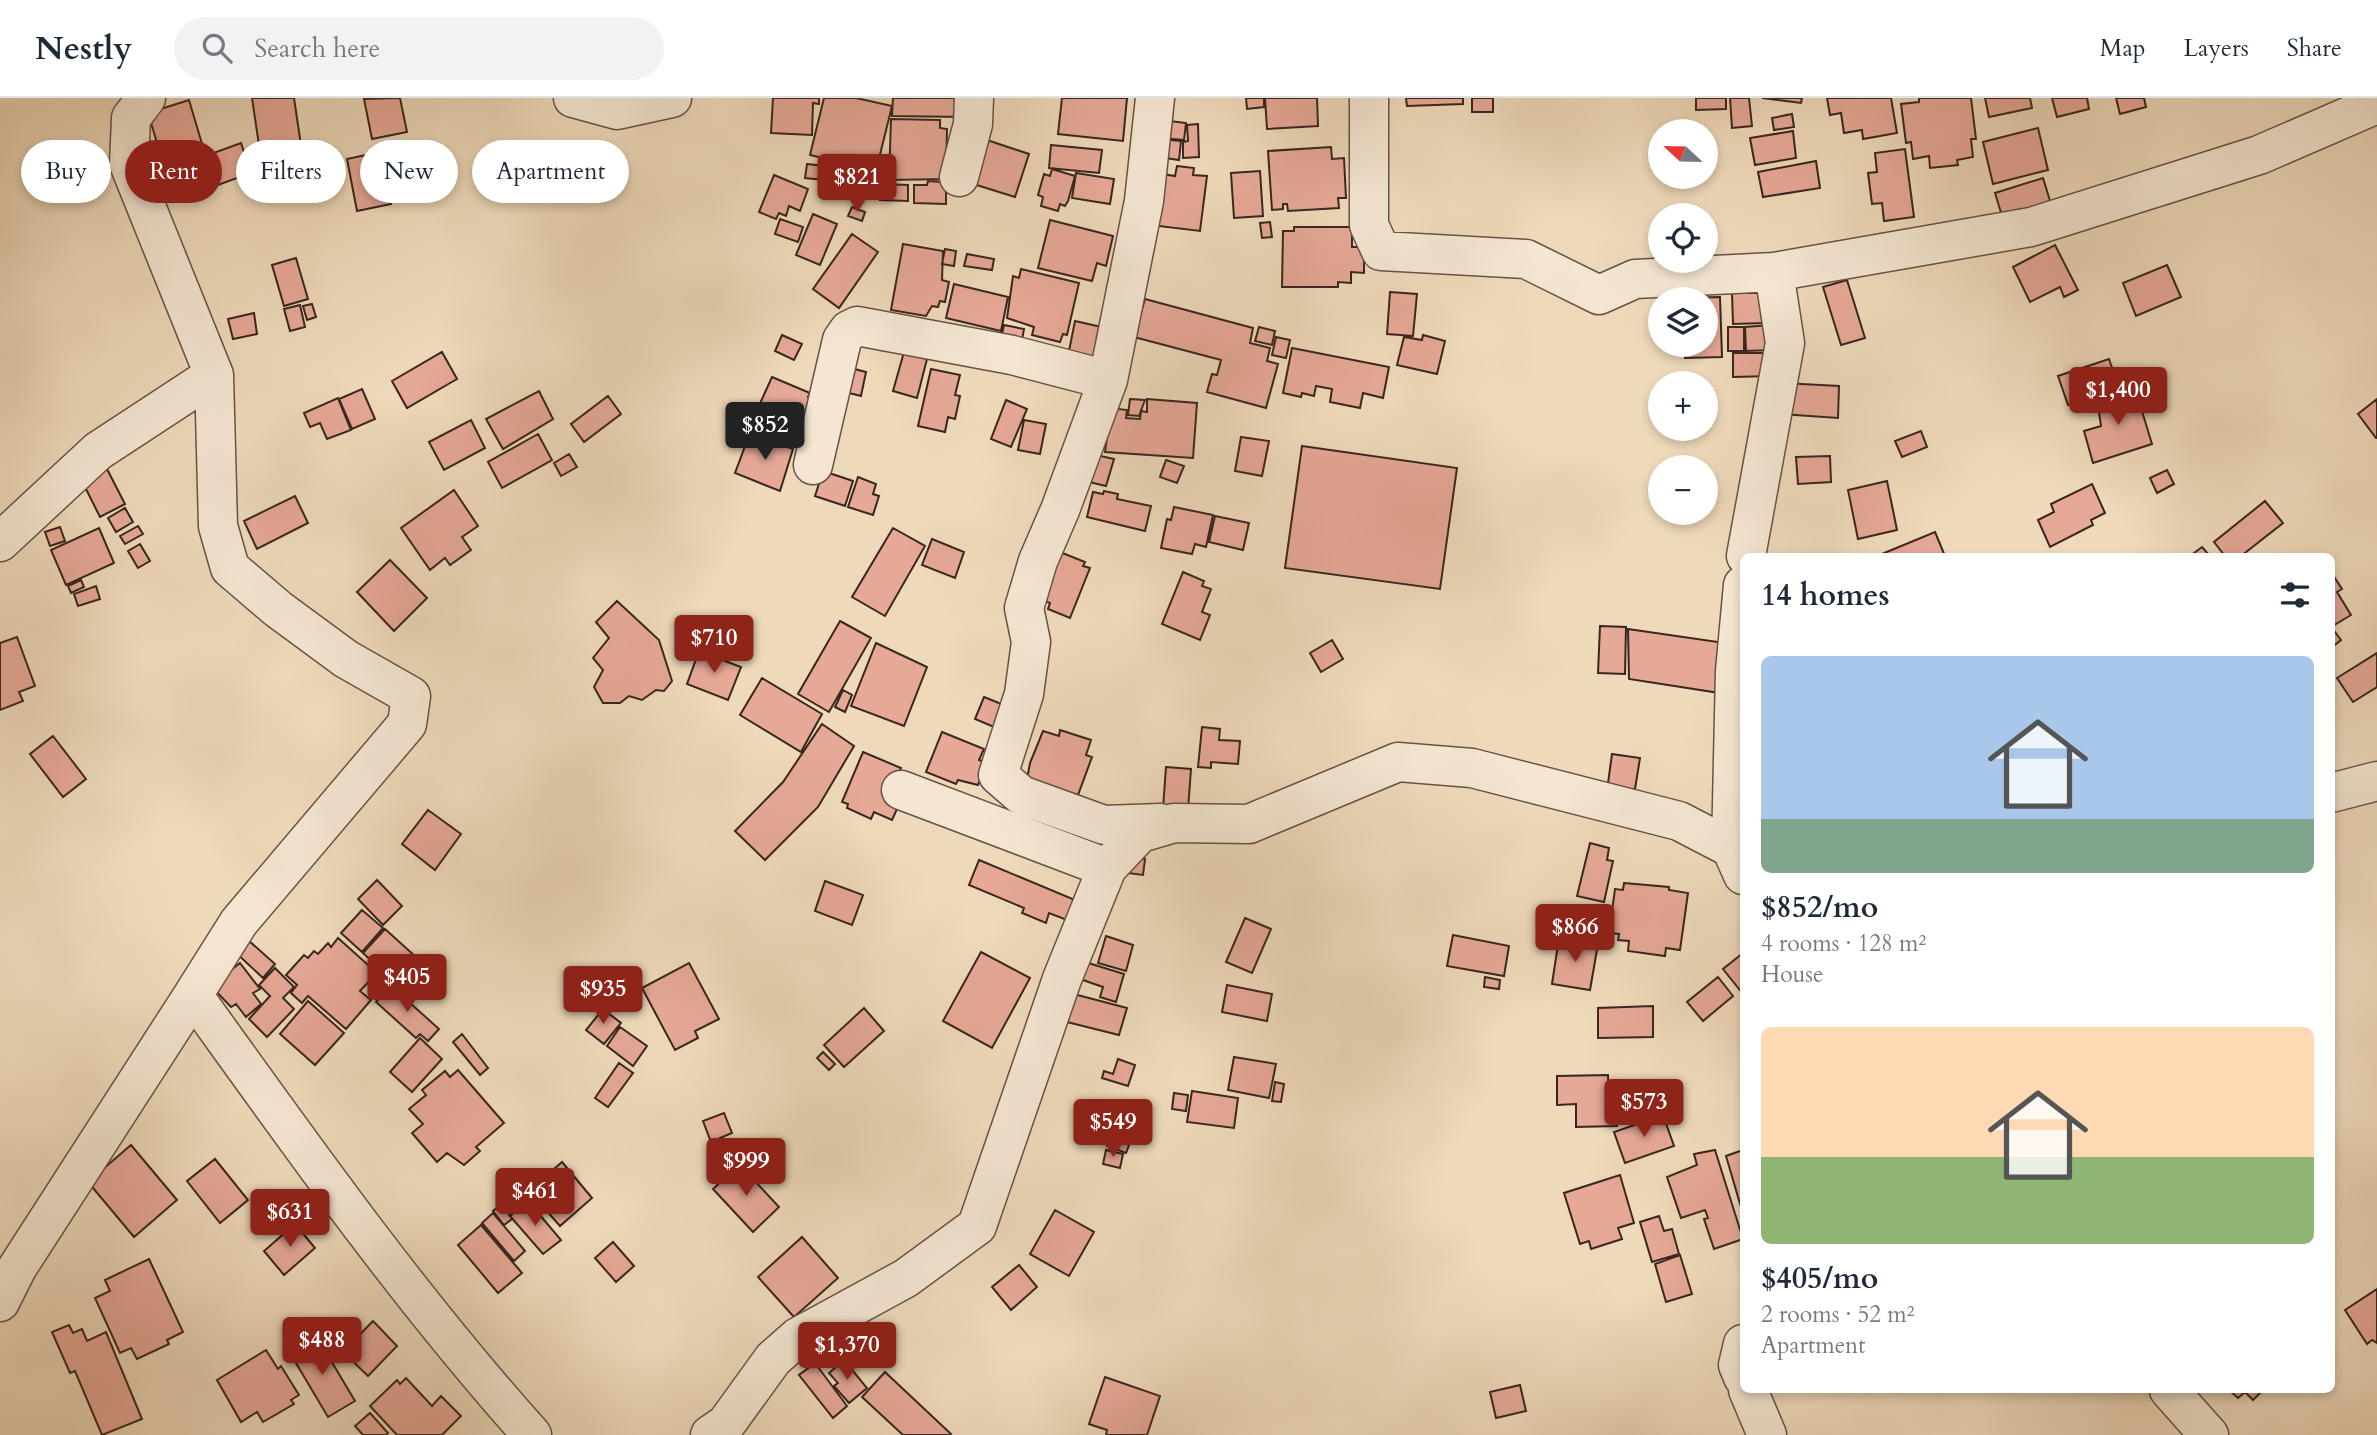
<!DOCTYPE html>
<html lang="en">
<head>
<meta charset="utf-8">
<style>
	body { margin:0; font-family:Cardo,serif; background:#f2f2f3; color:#1f2937; height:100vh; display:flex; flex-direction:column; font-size:26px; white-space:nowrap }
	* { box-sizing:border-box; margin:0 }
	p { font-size:23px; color:#747a83 }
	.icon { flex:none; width:38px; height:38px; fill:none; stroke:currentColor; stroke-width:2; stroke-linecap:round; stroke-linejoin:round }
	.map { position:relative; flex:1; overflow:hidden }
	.sheet { position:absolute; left:1740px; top:455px; width:595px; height:840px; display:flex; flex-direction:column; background:#fff; border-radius:10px; box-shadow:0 4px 10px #0003 }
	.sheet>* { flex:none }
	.hud { position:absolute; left:21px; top:42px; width:665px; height:63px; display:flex; gap:14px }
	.needle { width:46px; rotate:292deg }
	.buttons { position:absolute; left:1648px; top:21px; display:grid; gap:14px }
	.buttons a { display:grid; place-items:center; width:70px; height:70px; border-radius:50%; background:#fff; box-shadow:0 4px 10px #0003; font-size:35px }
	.price { position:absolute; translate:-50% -60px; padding:0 16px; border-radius:7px; background:#8f2418; color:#fff; font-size:23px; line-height:46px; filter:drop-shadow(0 2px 4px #0008) }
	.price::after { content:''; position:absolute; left:50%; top:42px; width:21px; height:16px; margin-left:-10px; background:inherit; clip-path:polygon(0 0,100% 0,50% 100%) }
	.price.active { background:#222; color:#fff }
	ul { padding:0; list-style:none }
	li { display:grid; align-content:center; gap:14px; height:371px; padding:0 21px }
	li span { display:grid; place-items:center; height:217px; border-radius:10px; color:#555 }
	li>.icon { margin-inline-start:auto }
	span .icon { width:126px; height:126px; fill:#fffc; stroke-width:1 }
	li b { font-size:30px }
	h2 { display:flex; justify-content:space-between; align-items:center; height:84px; padding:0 21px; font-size:30px }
	.chip { padding:0 24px; border-radius:32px; background:#fff; box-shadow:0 4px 10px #0003; font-size:24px; line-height:63px }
	.chip.active { background:#8f2418; color:#fff }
	header { display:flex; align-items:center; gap:42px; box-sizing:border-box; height:98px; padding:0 35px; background:#fff; border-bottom:2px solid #e0e1e3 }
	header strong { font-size:33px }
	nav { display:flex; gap:38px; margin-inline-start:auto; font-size:24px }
	.search { width:490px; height:63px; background:#f2f2f3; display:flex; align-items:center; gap:18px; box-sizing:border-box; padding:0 24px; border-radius:38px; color:#747a83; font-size:26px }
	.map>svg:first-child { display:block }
	.building { fill:#e6a897; stroke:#39261e; stroke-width:2 }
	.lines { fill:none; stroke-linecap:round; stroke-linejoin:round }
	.minor-casing { stroke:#665345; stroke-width:41 }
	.minor { stroke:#f4e6d2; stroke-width:38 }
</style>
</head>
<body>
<header>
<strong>Nestly</strong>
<div class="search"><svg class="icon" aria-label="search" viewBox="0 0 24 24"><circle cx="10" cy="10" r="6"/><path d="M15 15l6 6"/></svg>Search here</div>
<nav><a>Map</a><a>Layers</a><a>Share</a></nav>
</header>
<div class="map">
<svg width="2377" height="1337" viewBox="0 0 2377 1337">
	<rect width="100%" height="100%" fill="#eed9ba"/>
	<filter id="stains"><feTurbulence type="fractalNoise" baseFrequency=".00286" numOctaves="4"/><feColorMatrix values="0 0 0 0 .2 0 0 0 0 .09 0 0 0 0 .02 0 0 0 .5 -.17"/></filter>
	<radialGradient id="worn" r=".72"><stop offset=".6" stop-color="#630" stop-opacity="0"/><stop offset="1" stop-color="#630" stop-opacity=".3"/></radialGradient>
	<path class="building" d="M252 0H294L301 47 260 54Z
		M400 0 407 34 372 41 364 1Z
		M773 0H819V6L813 5 812 37 771 35Z
		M824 0H856L892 8 876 73 810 57Z
		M893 0H964L963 19 892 18Z
		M1062 0H1127L1123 43 1058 36Z
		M1246 0H1264V9L1247 11Z
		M1265 0H1317L1318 28 1267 31Z
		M1406 0H1463V6L1407 8Z
		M1472 0H1493V14H1472Z
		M1696 0H1726V11L1696 12Z
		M1730 0H1749L1752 28 1732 30Z
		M1762 0H1802L1801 5Z
		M1827 0H1891L1897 35 1863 41 1862 32 1844 35 1841 15 1830 17Z
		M1919 0H1971L1976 41H1971L1973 59 1957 62 1958 67 1930 70 1929 58 1913 61 1911 44 1906 45 1901 6 1919 4Z
		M1985 0H2030L2032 10 1989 19Z
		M2052 0H2087L2089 11 2057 19Z
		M2116 0H2144L2146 9 2120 16Z
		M189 2 205 56 164 68 148 15Z
		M1792 16 1794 29 1774 32 1772 20Z
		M891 21 940 22V30L947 31 946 81 889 82Z
		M1162 22 1186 25 1184 42 1160 40Z
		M1198 26 1199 59 1183 60V44L1188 43 1187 27Z
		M2038 30 2048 72 1993 86 1983 44Z
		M1793 33 1796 60 1755 67 1750 40Z
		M981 40 1029 56 1015 99 967 84Z
		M1160 41 1181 43 1179 62 1158 59Z
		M241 45 251 75 218 87 208 57Z
		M1051 47 1102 52 1099 75 1049 70Z
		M1331 49 1332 61 1344 60 1346 100H1338L1339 110 1288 113 1287 106H1283V111L1272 112 1268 53Z
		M1905 51 1914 119 1884 123 1882 105 1872 106 1868 75 1877 74 1875 55Z
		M380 54 391 106 357 113 347 61Z
		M1816 63 1820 90 1763 99 1758 74Z
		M830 65 846 68 843 87 827 83Z
		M807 66 825 68 824 82 805 80Z
		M195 67 201 87 173 97 167 77Z
		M1177 68 1194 70 1193 77 1207 78 1200 133 1150 127 1156 75 1175 78Z
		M849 70 882 79 876 101 843 93Z
		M1052 71 1075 78 1068 103 1065 108 1060 106 1058 113 1041 108 1043 99 1038 97 1044 76 1050 78Z
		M1260 73 1263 118 1234 120 1231 75Z
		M1076 75 1114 81 1110 106 1072 100Z
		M774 77 808 91 800 113 789 108 786 118 779 115 776 121 759 114Z
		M2043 80 2051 106 2003 121 1995 95Z
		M928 83 943 84V89H946V106L914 105V87H927Z
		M882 86 908 87V103L880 102Z
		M852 109 865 114 862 123 848 118Z
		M813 116 837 126 820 167 796 157Z
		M780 121 803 129 798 144 775 136Z
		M1050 122 1113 138 1106 168 1097 165 1092 183 1038 170Z
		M1270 124 1272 139 1262 140 1260 125Z
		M1294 129H1352V149H1364V175L1351 174V185L1338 184V189H1282L1283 133H1294Z
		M852 136 878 154 839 210 813 191Z
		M903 146 943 153 942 182 949 184 945 204 940 203 938 209 932 208 926 218 891 212Z
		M2055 147 2078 192 2064 199 2060 189 2030 204 2013 169Z
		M945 151 956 153 954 168 942 166Z
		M967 156 994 161 992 172 964 168Z
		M296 160 308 201 284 208 272 167Z
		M2167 167 2181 199 2136 218 2123 185Z
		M1021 171 1079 185 1067 237 1063 236 1060 244 1032 237 1034 229 1007 220 1013 178 1019 180Z
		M1847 182 1865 240 1841 247 1823 189Z
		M954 186 1008 199 1001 233 946 220Z
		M1390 194 1417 196 1413 238 1387 236Z
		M1732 195H1767V225L1733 226Z
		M1720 199 1722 259 1685 260V247H1706V201L1683 200Z
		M1145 201 1253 230 1250 245 1270 250 1267 263 1278 266 1266 310 1207 294 1212 276 1217 277 1221 262 1134 239Z
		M312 206 316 219 307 222 303 208Z
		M300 207 305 229 290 233 284 211Z
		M254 215 257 236 233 241 228 221Z
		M1075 223 1106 230 1098 269 1067 263Z
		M1004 227 1024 231 1020 253 999 248Z
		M1771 227 1773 252 1746 253 1745 229Z
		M1259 229 1275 233 1272 247 1255 243Z
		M1728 229H1744V253H1728Z
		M782 237 802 246 794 262 775 253Z
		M1423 237 1445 243 1437 276 1397 267 1404 239 1422 242Z
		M1276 239 1290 242 1286 260 1272 257Z
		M1292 250 1389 269 1383 300 1363 295 1360 310 1330 304 1332 291 1316 288 1314 298 1302 295 1301 299 1283 295Z
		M442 254 457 281 407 310 392 283Z
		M904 254 927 261 917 300 893 293Z
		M1733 255H1771L1772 278 1733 279Z
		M2109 261 2119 290 2068 307 2058 278Z
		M847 269 866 274 861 298 841 293Z
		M931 271 960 277 955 297 960 298 955 321 948 319 945 334 918 328Z
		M772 279 810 295 808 299 814 301 801 345 752 323Z
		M1782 285 1839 288 1838 320 1781 316Z
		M2135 290 2152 346 2093 365 2084 333 2101 328 2097 301Z
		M362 291 375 321 352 331 339 301Z
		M539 293 553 321 503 351 486 321Z
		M608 298 621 316 584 344 571 326Z
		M338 300 351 332 327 341 320 325 310 329 304 315Z
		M1130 301 1145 302 1139 318 1128 317Z
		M1147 301 1197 305 1193 360 1105 354 1111 310 1127 312 1126 320 1140 321 1141 313 1147 314Z
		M2377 301V340H2376L2358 316Z
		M1006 302 1027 311 1011 349 991 341Z
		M471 322 485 350 444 372 429 344Z
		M1024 322 1046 326 1040 356 1018 352Z
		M1921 333 1927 349 1902 359 1895 343Z
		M750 335 793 351 780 393 735 375Z
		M538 336 552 362 502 390 488 364Z
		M1241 339 1269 343 1262 378 1235 373Z
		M1302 348 1457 370 1440 491 1285 470Z
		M569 356 577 369 561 378 554 365Z
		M1096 357 1114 361 1106 388 1089 384Z
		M1830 358 1831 384 1798 386 1796 359Z
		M1166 362 1184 368 1177 385 1160 379Z
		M107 371 125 406 100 419 82 383Z
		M2167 372 2174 386 2157 395 2150 380Z
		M823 373 853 383 845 408 815 398Z
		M858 379 876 386 873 396 879 398 873 417 848 409Z
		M1887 383 1897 432 1858 441 1848 392Z
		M2092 386 2105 415 2091 422 2093 427 2050 449 2038 422 2054 414 2051 406Z
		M454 392 478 428 462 439 471 452 450 467 445 460 430 472 401 430Z
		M1104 393 1118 396 1117 401 1151 408 1145 433 1087 419 1093 394 1103 396Z
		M295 398 308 425 257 451 244 423Z
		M2265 403 2283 425 2241 458H2225L2214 444Z
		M1174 409 1213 417 1206 449 1195 446 1192 456 1161 450 1167 421 1171 422Z
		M125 410 133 424 116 434 108 420Z
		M1215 418 1249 425 1243 452 1209 444Z
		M138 428 143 436 125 446 120 438Z
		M60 429 65 443 50 448 45 434Z
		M99 430 114 465 66 487 51 452Z
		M893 430 925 448 885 518 852 499Z
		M1935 434 1945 458H1877Z
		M932 441 964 454 955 480 922 467Z
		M140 446 150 463 138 470 128 453Z
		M2202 449 2210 458H2190Z
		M1050 450 1085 464 1083 468 1090 470 1070 520 1048 511 1050 505 1032 498Z
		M390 462 427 500 394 533 357 494Z
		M1183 474 1204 483 1202 488 1211 491 1202 514 1210 517 1200 542 1162 526Z
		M2331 474 2342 491 2337 494 2351 517 2331 529Z
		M81 482 84 489 71 495 68 488Z
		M96 488 100 501 78 508 74 496Z
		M617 503 659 542 672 583 664 593 656 592 642 602 629 598 620 605H603L594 589 603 572 593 560 609 540 596 524Z
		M840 523 871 540 829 614 798 596Z
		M1600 528 1626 529 1625 576 1598 575Z
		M1628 531 1732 546 1726 596 1629 581Z
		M2335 534 2341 542 2331 550V536Z
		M17 539 35 588 19 594 23 603 0 612V545Z
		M1332 542 1343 561 1321 574 1310 555Z
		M876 545 927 569 904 628 851 608Z
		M699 553 741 569 728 602 687 586Z
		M2377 555V589L2353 604 2337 580Z
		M762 580 822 616 801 654 740 617Z
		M843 592 852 597 845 614 835 609Z
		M984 599 1004 607 994 629 975 621Z
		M822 626 854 648 818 709 765 762 735 733 783 684Z
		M1202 629 1220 631 1219 642 1240 643 1238 666 1211 664V670L1198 669Z
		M1060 632 1091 642 1086 657 1092 659 1078 697 1027 681 1030 665 1043 633 1059 638Z
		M942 634 984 651 979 662 987 665 978 687 958 682 956 686 926 674Z
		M53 638 86 681 63 699 30 656Z
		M863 654 901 670 891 693 903 698 892 722 874 714 871 721 847 710 848 706 842 704Z
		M1612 656 1640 660 1635 691H1627L1606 700Z
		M1166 669 1191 671 1188 712 1163 710Z
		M428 712 461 736 435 772 402 746Z
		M1590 745 1609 750 1607 762 1613 763 1604 804 1577 798Z
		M1134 760 1145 761 1143 777 1120 774Z
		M979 762 1075 802 1067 822 1049 815 1046 825 1022 815 1024 810 969 787Z
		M377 782 402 808 383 827 358 801Z
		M825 783 863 797 852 827 815 813Z
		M1624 785 1669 789V792L1688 795 1680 852 1666 850 1665 858 1628 853 1629 843 1618 842 1619 836 1609 835 1615 791 1623 792Z
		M362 812 383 830 362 854 341 835Z
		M1245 820 1271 831 1252 875 1226 864Z
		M385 831 416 859 394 884 363 855Z
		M1453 837 1509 848 1504 878 1447 868Z
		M1106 838 1133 847 1126 873 1098 865Z
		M338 840 377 875 360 893 371 902 346 931 308 898 302 905 291 895 297 887 286 877 304 857 308 860 314 853 318 856 328 845 331 849Z
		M1559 840 1598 846 1590 892 1552 886Z
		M247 841 275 866 263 880 235 854Z
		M981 854 1030 880 992 950 943 923Z
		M1743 855V896L1723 871Z
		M1085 864 1124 876 1116 904 1100 899 1103 889 1080 881Z
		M240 865 260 891 253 895 261 906 246 919 236 906 231 909 211 888Z
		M689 865 719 921 695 933 698 940 675 952 642 890Z
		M275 870 294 889 283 900 294 911 267 939 249 921 270 898 259 887Z
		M1485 879 1500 882 1499 891 1484 889Z
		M1718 879 1733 898 1703 923 1687 904Z
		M390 887 439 931 428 943 420 936 416 940 376 904Z
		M1227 887 1272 896 1267 923 1222 914Z
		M1066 894 1127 910 1119 937 1059 922Z
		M308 903 344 935 315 967 280 936Z
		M1653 908V939L1598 940V910Z
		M864 910 884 933 844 969 824 947Z
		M603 911 621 925 604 946 586 932Z
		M620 929 647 948 633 968 607 948Z
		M462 936 488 970 480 977 453 944Z
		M420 940 442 961 412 994 390 974Z
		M823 954 835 966 829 972 817 960Z
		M1234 959 1276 966 1269 1000 1228 992Z
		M1118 961 1135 967 1128 988 1102 980 1104 973 1113 976Z
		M619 965 633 975 608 1009 595 1000Z
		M458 972 504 1025 476 1049 480 1053 464 1067 447 1055 437 1064 412 1035 423 1026 409 1011 426 997 422 992 445 973 450 979Z
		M1608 977 1609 1001H1616L1617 1028 1576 1029V1006L1557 1007V978Z
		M1275 984 1284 986 1281 1004 1272 1003Z
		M1192 993 1238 1000 1234 1030 1187 1024Z
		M1174 995 1188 997 1186 1013 1172 1011Z
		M724 1015 732 1035 711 1044 703 1023Z
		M1663 1017 1674 1048 1625 1065 1614 1034Z
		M1113 1032 1132 1039 1126 1055 1107 1048Z
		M131 1047 177 1102 134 1139 88 1084Z
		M1106 1052 1123 1056 1120 1070 1103 1066Z
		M1715 1052 1743 1141 1714 1151 1704 1121 1708 1120 1705 1112 1681 1120 1667 1079 1697 1067 1694 1056Z
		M1743 1052V1116L1726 1058Z
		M215 1061 248 1102 220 1125 187 1083Z
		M562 1064 592 1100 560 1128 529 1093Z
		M739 1066 779 1109 753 1134 713 1091Z
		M1620 1077 1634 1125 1618 1130 1622 1141 1591 1151 1589 1143 1580 1146 1564 1095Z
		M516 1094 524 1102 517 1108 510 1099Z
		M508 1101 515 1109 509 1117 512 1121 504 1127 493 1113Z
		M528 1103 561 1142 543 1156 510 1118Z
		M1055 1112 1094 1134 1069 1178 1030 1156Z
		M493 1115 525 1153 514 1163 482 1125Z
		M1659 1118 1664 1133 1672 1131 1679 1156 1652 1164 1640 1124Z
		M295 1126 315 1150 284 1177 264 1153Z
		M481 1127 522 1175 498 1195 458 1147Z
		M802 1139 838 1180 794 1219 758 1179Z
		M613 1144 634 1168 616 1184 595 1160Z
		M1680 1157 1692 1196 1666 1204 1655 1166Z
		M149 1161 183 1234 167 1242 169 1246 137 1261 131 1250 120 1255 95 1200 110 1193 105 1182Z
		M1019 1167 1037 1189 1011 1212 992 1189Z
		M2377 1191V1245L2372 1242 2367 1246 2345 1212Z
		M373 1223 397 1248 368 1278 343 1254Z
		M69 1227 73 1235 82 1231 87 1243 106 1234 142 1321 102 1337 75 1273 70 1275 52 1234Z
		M317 1239 355 1303 328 1319 290 1255Z
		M266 1252 278 1271 281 1268 299 1297 291 1302 294 1306 263 1324 257 1314 241 1324 217 1282Z
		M844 1262 867 1290 849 1305 834 1288 838 1285 829 1275Z
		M815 1265 847 1308 833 1320 799 1277Z
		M885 1274 951 1336 950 1337H903L862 1299Z
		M1105 1279 1160 1298 1147 1337H1106L1107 1332 1089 1326Z
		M406 1280 432 1308 441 1298 461 1318 442 1337H397L370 1308 397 1282 400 1286Z
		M1520 1287 1526 1313 1496 1320 1490 1294Z
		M2229 1292H2263L2253 1302 2245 1294 2238 1300Z
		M370 1315 388 1335 386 1337H363L355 1328Z"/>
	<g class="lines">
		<defs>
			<path id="minor" d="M146 0 131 20 129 66 214 277 218 428 230 470 278 511 346 561 411 598 407 626 239 824 193 897C301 1047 408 1199 532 1337
				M573 0 617 12 672 0
				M1155 0 1144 103 1108 282 1060 412 1038 463 1024 510 1031 544 1024 596 998 677 1021 697 1104 727 1160 725
				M1369 0V127L1381 153 1526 161 1599 197 1635 181 1774 174 2031 129 2259 57 2377 6
				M959 79 973 26 974 0
				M813 367 842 242 849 232 857 228 1012 257 1108 282
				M0 444 98 353 214 277
				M1746 458 1785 245 1774 174
				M901 692 1107 770
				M2331 695 2377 683
				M1731 750 1735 573 1743 487
				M0 1204 17 1170 193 897
				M1743 1246 1738 1267 1743 1279
				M1748 1292 1767 1337
				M2169 1292 2209 1337
				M710 1337 726 1326 773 1261 798 1239 906 1180 977 1128 1062 881 1107 770 1140 735 1174 725 1249 726 1398 664 1472 670 1679 723 1731 750 1743 777"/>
		</defs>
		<use href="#minor" class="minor-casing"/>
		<use href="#minor" class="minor"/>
	</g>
	<rect width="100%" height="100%" filter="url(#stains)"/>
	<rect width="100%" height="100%" fill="url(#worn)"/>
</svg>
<div class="buttons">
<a><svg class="needle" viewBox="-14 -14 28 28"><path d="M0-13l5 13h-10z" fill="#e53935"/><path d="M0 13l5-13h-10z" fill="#747a83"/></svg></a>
<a><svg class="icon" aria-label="locate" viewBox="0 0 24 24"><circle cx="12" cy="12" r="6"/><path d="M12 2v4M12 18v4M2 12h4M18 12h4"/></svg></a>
<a><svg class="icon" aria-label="layers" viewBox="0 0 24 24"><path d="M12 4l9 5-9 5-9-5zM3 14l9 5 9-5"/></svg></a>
<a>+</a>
<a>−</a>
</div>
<b class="price" style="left:857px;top:116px">$821</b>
<b class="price" style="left:2118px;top:329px">$1,400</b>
<b class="price active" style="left:765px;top:364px">$852</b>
<b class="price" style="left:714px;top:577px">$710</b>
<b class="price" style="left:1575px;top:866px">$866</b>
<b class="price" style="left:407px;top:916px">$405</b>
<b class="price" style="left:603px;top:928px">$935</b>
<b class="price" style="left:1644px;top:1041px">$573</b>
<b class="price" style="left:1113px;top:1061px">$549</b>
<b class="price" style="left:746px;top:1100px">$999</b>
<b class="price" style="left:535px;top:1130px">$461</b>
<b class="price" style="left:290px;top:1151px">$631</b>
<b class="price" style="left:322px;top:1279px">$488</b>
<b class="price" style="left:847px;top:1284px">$1,370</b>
<div class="hud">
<a class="chip">Buy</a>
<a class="chip active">Rent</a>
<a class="chip">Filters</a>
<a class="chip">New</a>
<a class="chip">Apartment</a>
</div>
<section class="sheet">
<h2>14 homes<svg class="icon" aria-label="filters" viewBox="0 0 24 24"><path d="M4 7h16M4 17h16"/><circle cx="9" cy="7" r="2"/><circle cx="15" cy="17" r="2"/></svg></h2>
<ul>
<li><span style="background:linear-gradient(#a9c7e8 75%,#7fa58c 0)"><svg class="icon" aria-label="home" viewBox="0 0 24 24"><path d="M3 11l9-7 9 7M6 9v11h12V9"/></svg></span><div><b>$852/mo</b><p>4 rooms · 128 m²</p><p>House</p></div></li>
<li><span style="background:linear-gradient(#ffd9b3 60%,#8fb573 0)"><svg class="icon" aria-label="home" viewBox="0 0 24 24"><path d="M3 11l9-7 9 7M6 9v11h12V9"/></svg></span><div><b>$405/mo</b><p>2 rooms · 52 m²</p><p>Apartment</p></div></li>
</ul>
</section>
</div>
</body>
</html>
